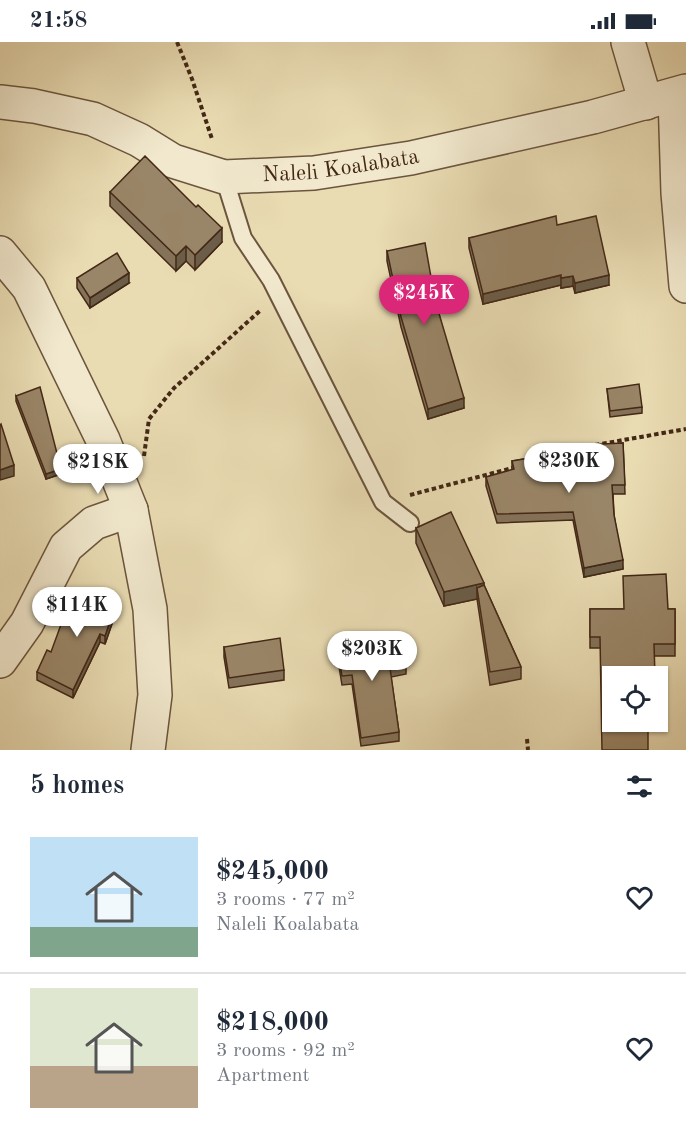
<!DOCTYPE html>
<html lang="en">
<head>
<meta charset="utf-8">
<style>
	body { margin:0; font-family:"Old Standard TT",serif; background:#f6f6f7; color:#1f2937; height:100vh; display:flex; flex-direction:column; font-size:22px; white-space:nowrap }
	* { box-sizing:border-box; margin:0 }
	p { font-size:20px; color:#747a83 }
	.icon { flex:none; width:33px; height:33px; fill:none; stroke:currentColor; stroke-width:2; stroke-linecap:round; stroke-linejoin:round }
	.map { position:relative; height:708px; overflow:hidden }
	.drawer { display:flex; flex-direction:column; background:#fff; flex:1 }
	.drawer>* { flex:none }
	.fabs { position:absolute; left:602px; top:624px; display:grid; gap:12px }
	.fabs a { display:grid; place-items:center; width:66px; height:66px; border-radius:0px; background:#fff; box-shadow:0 2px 4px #0004; font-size:30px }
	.price { position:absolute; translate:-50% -51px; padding:0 14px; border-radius:21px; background:#fff; color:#222; font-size:20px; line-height:39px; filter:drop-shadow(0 2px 3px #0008) }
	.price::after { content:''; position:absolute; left:50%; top:36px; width:18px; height:14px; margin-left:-9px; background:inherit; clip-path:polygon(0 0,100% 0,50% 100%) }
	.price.active { background:#db2777; color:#fff }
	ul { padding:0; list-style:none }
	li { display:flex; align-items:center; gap:18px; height:150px; padding:0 30px }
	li+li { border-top:2px solid #e0e1e3 }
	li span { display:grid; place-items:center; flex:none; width:168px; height:120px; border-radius:0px; color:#555 }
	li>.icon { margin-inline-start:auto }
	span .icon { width:72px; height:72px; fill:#fffc; stroke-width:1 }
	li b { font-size:26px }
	h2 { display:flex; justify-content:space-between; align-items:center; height:72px; padding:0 30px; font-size:26px }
	.status { display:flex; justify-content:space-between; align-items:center; height:42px; padding:0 30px; background:#fff; direction:ltr }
	.status svg { height:16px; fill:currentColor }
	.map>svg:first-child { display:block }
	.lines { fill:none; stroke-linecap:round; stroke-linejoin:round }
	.service-casing { stroke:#6c553d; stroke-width:20 }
	.minor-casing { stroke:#6c553d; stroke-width:36 }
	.tertiary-casing { stroke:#6c553d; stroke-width:36 }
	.path { stroke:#432816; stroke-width:4; stroke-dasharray:4.5 3; stroke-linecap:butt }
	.service { stroke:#f1e8cd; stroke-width:16 }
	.minor { stroke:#f1e8cd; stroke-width:33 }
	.tertiary { stroke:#f1e8cd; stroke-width:33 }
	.wall { fill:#847259; stroke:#432816; stroke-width:1.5 }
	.shaded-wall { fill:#6b5d48; stroke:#432816; stroke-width:1.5 }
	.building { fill:#998567; stroke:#432816; stroke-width:1.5 }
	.labels { text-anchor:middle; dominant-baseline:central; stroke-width:4.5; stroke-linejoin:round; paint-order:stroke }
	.street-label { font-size:22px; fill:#432816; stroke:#f1e8cd }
</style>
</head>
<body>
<div class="status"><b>21:58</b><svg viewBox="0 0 49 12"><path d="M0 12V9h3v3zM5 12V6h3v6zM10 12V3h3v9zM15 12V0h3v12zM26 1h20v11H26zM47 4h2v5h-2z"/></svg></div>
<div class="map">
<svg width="686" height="708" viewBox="0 0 686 708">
	<rect width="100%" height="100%" fill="#e9dbb2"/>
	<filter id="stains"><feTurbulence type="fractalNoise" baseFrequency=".00333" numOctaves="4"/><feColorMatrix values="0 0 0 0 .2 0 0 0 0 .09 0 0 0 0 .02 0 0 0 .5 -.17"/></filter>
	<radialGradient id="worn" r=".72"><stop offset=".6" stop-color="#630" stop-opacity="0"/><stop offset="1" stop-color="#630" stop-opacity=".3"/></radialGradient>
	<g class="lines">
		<defs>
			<path id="service" d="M224 135 243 196 271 238 383 460 410 481"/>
			<g id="minor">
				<path d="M628 0 646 61"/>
				<path d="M675 53 678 151 686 244"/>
				<path id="s1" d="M0 60 34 64 93 77 139 98 173 119 224 135 314 131 411 116 593 75 686 49"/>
				<path d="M0 619 27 581 66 505 94 481 131 468"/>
			</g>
			<path id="tertiary" d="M0 211 29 246 103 398 131 468 150 567 155 653 148 708"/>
		</defs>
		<use href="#service" class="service-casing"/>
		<use href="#minor" class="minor-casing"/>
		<use href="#tertiary" class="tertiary-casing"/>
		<path class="path" d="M177 0 192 37 212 97
			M595 403 686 387
			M144 414 149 377 174 346 261 268
			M410 453 516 425
			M527 697 528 708"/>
		<use href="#service" class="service"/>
		<use href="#minor" class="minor"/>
		<use href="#tertiary" class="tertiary"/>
	</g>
	<path class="wall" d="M110 150 222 200 195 228 186 219 176 229 110 164Z
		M557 183 609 243 575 251 573 244 561 246V243L483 262 469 206V196Z
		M387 209 435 258 464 366 428 377 401 285 387 219Z
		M77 236 129 241 90 266 77 246Z
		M607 347 642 365V371L610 375Z
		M16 354 61 432 46 437 16 359Z
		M623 401 625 452H613L614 473 623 527 584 535 573 478 497 481 486 444V435L512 428V419Z
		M416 486 484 543 521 625V637L490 643 477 557 444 564 416 501Z
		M590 567H675V614H654L600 606H590Z
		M116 570 105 602 100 600 73 656 37 638V630L51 610Z
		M336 597 369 605 406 624V632L391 635 399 690V699L361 704 352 642 342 643 336 606Z
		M224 605 284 628V638L229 646 224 615Z"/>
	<path class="shaded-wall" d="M222 186V200L195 228V213Z
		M186 204V219L176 229V214Z
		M129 231V241L90 266V256Z
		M561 233V243L483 262V252Z
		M609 233V243L575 251V241Z
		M573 234V244L561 246V236Z
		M464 356V366L428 377V367Z
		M14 423V434L0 438V428Z
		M61 427V432L46 437V432Z
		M623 518V527L584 535V526Z
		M484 541V556L477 546V557L444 564V550Z
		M116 562V570L105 602V594Z
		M100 592V600L73 656V648Z"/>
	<path class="building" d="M145 114 196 165 198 163 222 186 195 213 186 204 176 214 110 150Z
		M556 174 557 183 596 174 609 233 575 241 573 234 561 236V233L483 252 469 196Z
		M425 201 435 258 464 356 428 367 401 275 387 209Z
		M117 211 129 231 90 256 77 236Z
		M639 342 642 365 610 369 607 347Z
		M40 345 61 427 46 432 16 354Z
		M1 382 14 423 0 428V383Z
		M623 401 625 443H612L614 473 623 518 584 526 573 470 497 472 486 435 514 427 512 419 582 407V403Z
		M451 470 484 541 444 550 416 486Z
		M666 532 668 567H675V602H654L655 634H612V680H648V708H602L600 595H590V567H624L623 534Z
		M484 543 521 625 490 630 477 546Z
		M74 547 116 562 105 594 100 592 73 648 37 630 47 608 51 610Z
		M365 592 369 605 402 600 406 624 390 626 399 690 361 696 352 633 342 634 336 597Z
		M280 596 284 628 229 636 224 605Z"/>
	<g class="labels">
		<g class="street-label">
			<text stroke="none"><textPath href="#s1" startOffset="356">Naleli Koalabata</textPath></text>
		</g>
	</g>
	<rect width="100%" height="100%" filter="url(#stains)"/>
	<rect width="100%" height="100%" fill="url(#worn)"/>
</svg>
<div class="fabs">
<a><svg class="icon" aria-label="locate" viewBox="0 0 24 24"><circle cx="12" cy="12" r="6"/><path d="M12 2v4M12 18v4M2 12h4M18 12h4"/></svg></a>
</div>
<b class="price active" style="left:424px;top:284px">$245K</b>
<b class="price" style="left:569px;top:452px">$230K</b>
<b class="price" style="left:98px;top:453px">$218K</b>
<b class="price" style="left:77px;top:596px">$114K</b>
<b class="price" style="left:372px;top:640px">$203K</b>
</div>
<section class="drawer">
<h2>5 homes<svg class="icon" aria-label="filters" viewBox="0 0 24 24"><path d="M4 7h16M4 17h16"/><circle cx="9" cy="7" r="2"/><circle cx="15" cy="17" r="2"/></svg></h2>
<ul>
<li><span style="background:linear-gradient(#bfe0f5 75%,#7fa58c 0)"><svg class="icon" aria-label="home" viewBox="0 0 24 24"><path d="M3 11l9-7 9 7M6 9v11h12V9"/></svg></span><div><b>$245,000</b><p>3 rooms · 77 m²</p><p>Naleli Koalabata</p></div><svg class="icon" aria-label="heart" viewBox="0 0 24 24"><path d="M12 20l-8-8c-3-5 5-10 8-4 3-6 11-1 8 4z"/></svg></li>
<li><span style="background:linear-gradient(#dfe7d0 65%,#b9a48a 0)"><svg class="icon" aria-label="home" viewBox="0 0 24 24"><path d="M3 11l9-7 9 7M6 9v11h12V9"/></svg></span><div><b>$218,000</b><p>3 rooms · 92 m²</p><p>Apartment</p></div><svg class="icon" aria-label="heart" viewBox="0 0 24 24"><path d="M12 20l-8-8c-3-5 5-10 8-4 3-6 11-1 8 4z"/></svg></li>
</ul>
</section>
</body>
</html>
